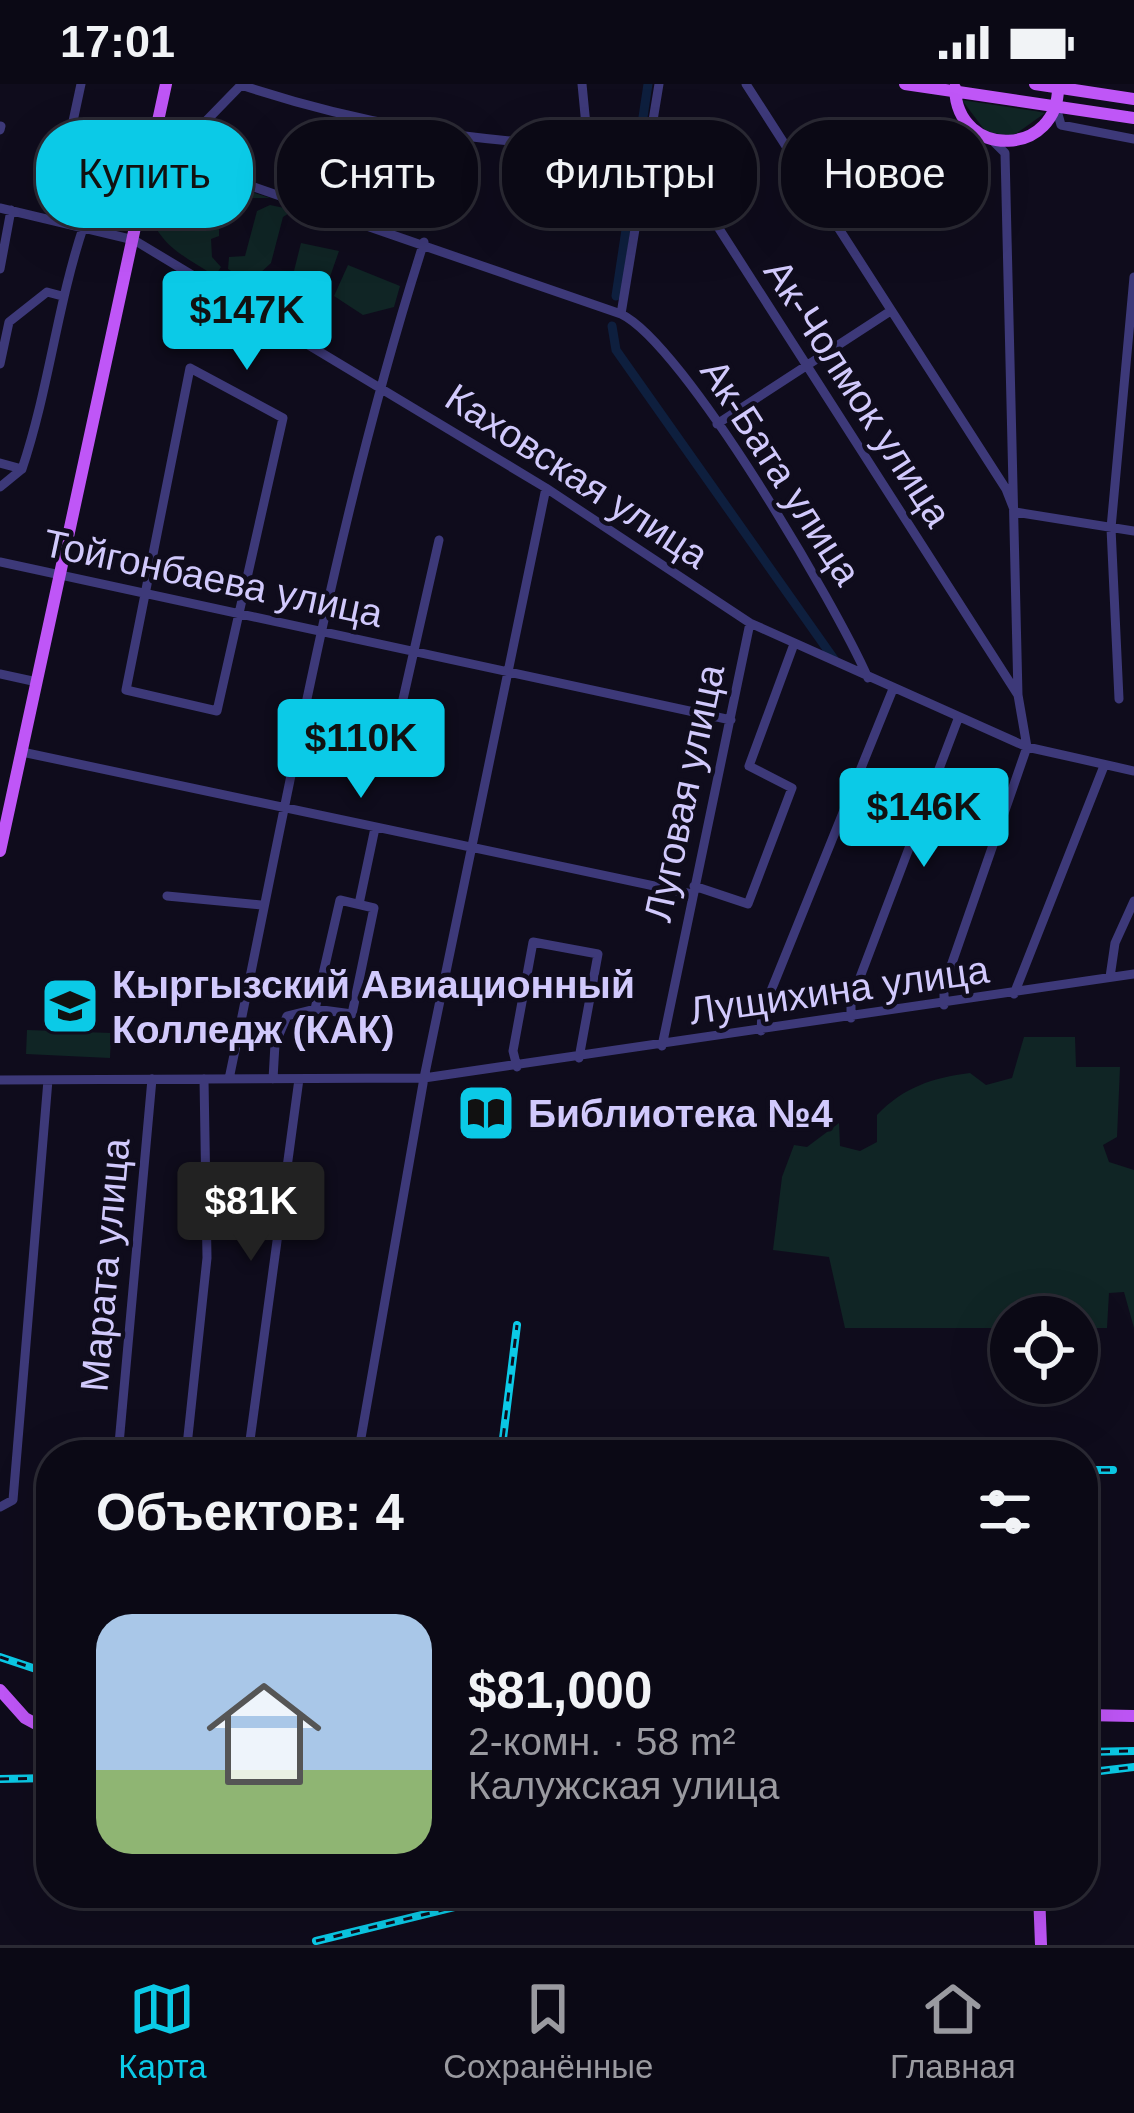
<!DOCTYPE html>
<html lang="ru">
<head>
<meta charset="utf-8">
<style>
	body { margin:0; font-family:Helvetica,sans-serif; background:#14121e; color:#f1f3f6; height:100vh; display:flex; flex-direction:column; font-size:45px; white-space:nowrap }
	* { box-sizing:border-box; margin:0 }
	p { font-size:39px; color:#9a9aa0 }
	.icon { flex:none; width:66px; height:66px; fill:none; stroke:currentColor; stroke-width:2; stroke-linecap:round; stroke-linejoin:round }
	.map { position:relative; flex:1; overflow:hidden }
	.panel { position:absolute; left:36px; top:1356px; width:1062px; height:468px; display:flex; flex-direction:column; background:#0b0915; border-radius:48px; box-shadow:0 12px 48px #0002,0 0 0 3px #2b2a34 }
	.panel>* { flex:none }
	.top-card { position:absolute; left:36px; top:36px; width:1062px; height:108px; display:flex; gap:24px }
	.tools { position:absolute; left:990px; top:1212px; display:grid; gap:24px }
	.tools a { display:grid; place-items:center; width:108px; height:108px; border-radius:50%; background:#0b0915; box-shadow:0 12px 48px #0002,0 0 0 3px #2b2a34; font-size:60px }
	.price { position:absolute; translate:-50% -102px; padding:0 27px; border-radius:12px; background:#0bcae7; color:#111; font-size:39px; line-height:78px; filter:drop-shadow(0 3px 6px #0008) }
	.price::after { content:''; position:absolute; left:50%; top:72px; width:36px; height:27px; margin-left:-18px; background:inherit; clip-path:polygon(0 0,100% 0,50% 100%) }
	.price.current { background:#222; color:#fff }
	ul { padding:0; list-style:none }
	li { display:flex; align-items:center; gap:36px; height:300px; padding:0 60px }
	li+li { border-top:3px solid #2b2a34 }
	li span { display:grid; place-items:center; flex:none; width:336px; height:240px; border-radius:36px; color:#555 }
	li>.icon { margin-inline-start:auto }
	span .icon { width:144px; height:144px; fill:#fffc; stroke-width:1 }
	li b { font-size:51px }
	h2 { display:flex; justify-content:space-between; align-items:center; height:144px; padding:0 60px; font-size:51px }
	.pill { padding:0 42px; border-radius:48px; background:#0b0915; box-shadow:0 12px 48px #0002,0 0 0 3px #2b2a34; font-size:42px; line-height:108px }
	.pill.current { background:#0bcae7; color:#111 }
	.status { display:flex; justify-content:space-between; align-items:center; height:84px; padding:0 60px; background:#0b0915; direction:ltr }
	.status svg { height:33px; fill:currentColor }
	.dock { display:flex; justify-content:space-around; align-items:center; height:168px; border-top:3px solid #2b2a34; background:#0b0915; font-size:33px; color:#9a9aa0 }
	.dock a { display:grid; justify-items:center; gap:6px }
	.dock .current { color:#0bcae7 }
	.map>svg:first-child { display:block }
	.green { fill:#102525 }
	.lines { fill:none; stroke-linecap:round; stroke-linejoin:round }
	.canal { stroke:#0e1f3e; stroke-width:9 }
	.minor { stroke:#3d3979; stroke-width:9 }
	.major { stroke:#bf56f7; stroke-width:12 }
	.rail-casing { stroke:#0bcae7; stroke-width:8 }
	.rail { stroke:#0f0c1c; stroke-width:3; stroke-dasharray:9; stroke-linecap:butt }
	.labels { text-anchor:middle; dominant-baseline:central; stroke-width:9; stroke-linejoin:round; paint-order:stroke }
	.street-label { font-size:39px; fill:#d1c9fc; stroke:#0f0c1c }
	.poi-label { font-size:39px; font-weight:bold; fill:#d1c9fc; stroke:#0f0c1c; text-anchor:start }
</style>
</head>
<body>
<div class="status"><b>17:01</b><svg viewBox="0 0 49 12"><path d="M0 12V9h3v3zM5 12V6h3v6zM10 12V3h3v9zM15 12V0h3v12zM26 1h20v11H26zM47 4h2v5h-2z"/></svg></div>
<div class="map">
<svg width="1134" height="1861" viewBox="0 0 1134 1861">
	<rect width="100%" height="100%" fill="#0f0c1c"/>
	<path class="green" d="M962 16 1035 27 1045 29 1013 52 986 48Z
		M192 89 270 114H232L219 123V152L211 155 212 173 221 183 215 192C184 172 155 160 148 121L174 90Z
		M270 121 294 126 283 133 271 179 259 190 265 205 288 211 301 159 339 167 310 250 243 208 244 195 228 185 229 173 245 172 257 127Z
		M348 181 400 202 394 223 363 231 334 212Z
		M27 946 111 949 110 974 26 970Z
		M1024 953H1075L1076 983H1120L1117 1053 1103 1061 1109 1078 1134 1086V1244L1124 1208 1109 1209 1107 1244H1077V1233H1011V1244H845L829 1173 773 1166 782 1093 794 1061 807 1063 839 1039 840 1062 860 1067 877 1058V1031C904 1003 932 994 970 989L986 1001 1012 994Z"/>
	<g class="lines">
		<path class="canal" d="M616 212 648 0
			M612 242 616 266 834 575"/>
		<path class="minor" d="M746 0 1006 405 1015 428 1134 447
			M241 1C359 40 464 57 588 62L582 0
			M1056 23 1061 41 1134 55
			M652 40 1018 611
			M0 46 1 42
			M170 74 621 230 659 0
			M143 118 170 74 242 0
			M0 124 134 156 546 404 750 539 1027 663 1134 687
			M52 135 81 0
			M0 185 11 126
			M621 230C684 260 837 523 868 594
			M0 280 9 238 47 208 62 212
			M190 284 283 334 217 627 126 606Z
			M717 340 889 228
			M0 379 22 385C49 305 57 221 84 141
			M0 403 22 385
			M0 478 731 636
			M0 590 37 598
			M1119 615 1111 444 1134 193
			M394 655 439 456
			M22 668 692 810
			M694 802 748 820 792 704 749 682 794 560
			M167 812 261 821
			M359 820 375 744
			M1110 893 1115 859 1134 817
			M1014 910 1104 682
			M944 921V902L1027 663 1018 611 1005 69 993 57
			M851 934V917L958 635
			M761 947 762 929 893 605
			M662 962 750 539
			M517 983 513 967 533 858 598 870 579 974
			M229 995C288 714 336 432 424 158
			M273 995 275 960 287 932 315 925 352 930 374 824 340 816 315 925
			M0 996 424 994 1134 890
			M118 1371 152 995
			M186 1371 207 1174 204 995
			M248 1371 299 995
			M358 1371 424 994 546 404
			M0 1423 13 1416 48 996"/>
		<path class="major" d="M905 0 1134 34
			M1035 0 1134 15
			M955 4C957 77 1061 73 1058 0
			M0 767 166 0
			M0 1606 25 1634 51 1648
			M1083 1631 1134 1632
			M1039 1809 1041 1861"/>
		<defs>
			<path id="rail" d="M501 1371 517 1241
				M1083 1386H1113
				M0 1573 51 1590
				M1083 1668 1134 1667
				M1083 1689 1134 1683
				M0 1695 51 1694
				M316 1857 512 1809"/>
		</defs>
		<use href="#rail" class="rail-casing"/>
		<use href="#rail" class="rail"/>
	</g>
	<defs>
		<symbol id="university-square" viewBox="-11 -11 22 22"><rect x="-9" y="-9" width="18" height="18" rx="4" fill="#0bcae7" stroke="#0f0c1c"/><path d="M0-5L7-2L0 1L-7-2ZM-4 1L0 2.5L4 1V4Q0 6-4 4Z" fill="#111"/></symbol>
		<symbol id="library-square" viewBox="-11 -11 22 22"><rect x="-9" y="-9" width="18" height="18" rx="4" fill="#0bcae7" stroke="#0f0c1c"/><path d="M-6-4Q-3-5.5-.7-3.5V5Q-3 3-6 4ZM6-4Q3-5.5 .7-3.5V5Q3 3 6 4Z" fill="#111"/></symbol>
	</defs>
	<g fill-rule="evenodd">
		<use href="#university-square" x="37" y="889" width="66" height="66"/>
		<use href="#library-square" x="453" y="996" width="66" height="66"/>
	</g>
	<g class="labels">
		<g class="street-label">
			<text transform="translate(858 309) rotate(57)">Ак-Чолмок улица</text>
			<text transform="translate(781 388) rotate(57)">Ак-Бата улица</text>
			<text transform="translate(577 392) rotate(33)">Каховская улица</text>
			<text transform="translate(213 494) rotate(12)">Тойгонбаева улица</text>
			<text transform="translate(684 709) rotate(-78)">Луговая улица</text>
			<text transform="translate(839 906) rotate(-8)">Лущихина улица</text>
			<text transform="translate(105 1181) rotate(-85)">Марата улица</text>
		</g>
		<g class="poi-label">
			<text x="112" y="900">Кыргызский Авиационный<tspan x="112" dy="45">Колледж (КАК)</tspan></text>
			<text x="528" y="1029">Библиотека №4</text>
		</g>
	</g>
</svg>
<div class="tools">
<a><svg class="icon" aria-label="locate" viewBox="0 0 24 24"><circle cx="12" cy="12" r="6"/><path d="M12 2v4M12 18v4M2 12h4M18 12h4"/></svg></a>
</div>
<b class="price" style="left:247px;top:289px">$147K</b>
<b class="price" style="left:361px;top:717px">$110K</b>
<b class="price" style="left:924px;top:786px">$146K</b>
<b class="price current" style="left:251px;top:1180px">$81K</b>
<div class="top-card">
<a class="pill current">Купить</a>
<a class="pill">Снять</a>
<a class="pill">Фильтры</a>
<a class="pill">Новое</a>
</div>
<section class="panel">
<h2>Объектов: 4<svg class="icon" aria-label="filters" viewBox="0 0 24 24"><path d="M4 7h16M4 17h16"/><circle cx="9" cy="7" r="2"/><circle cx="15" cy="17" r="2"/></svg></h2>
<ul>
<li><span style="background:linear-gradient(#a9c7e8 65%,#8fb573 0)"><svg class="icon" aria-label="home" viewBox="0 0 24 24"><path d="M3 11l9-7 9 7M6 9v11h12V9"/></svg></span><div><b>$81,000</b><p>2-комн. · 58 m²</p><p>Калужская улица</p></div></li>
</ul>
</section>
</div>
<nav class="dock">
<a class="current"><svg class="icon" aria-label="map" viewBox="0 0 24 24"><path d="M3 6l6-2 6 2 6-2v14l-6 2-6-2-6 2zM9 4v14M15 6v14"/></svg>Карта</a>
<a><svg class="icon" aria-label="saved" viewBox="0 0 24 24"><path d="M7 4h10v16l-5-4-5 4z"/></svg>Сохранённые</a>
<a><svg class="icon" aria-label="home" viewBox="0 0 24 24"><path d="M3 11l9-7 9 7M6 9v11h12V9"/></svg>Главная</a>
</nav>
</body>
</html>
